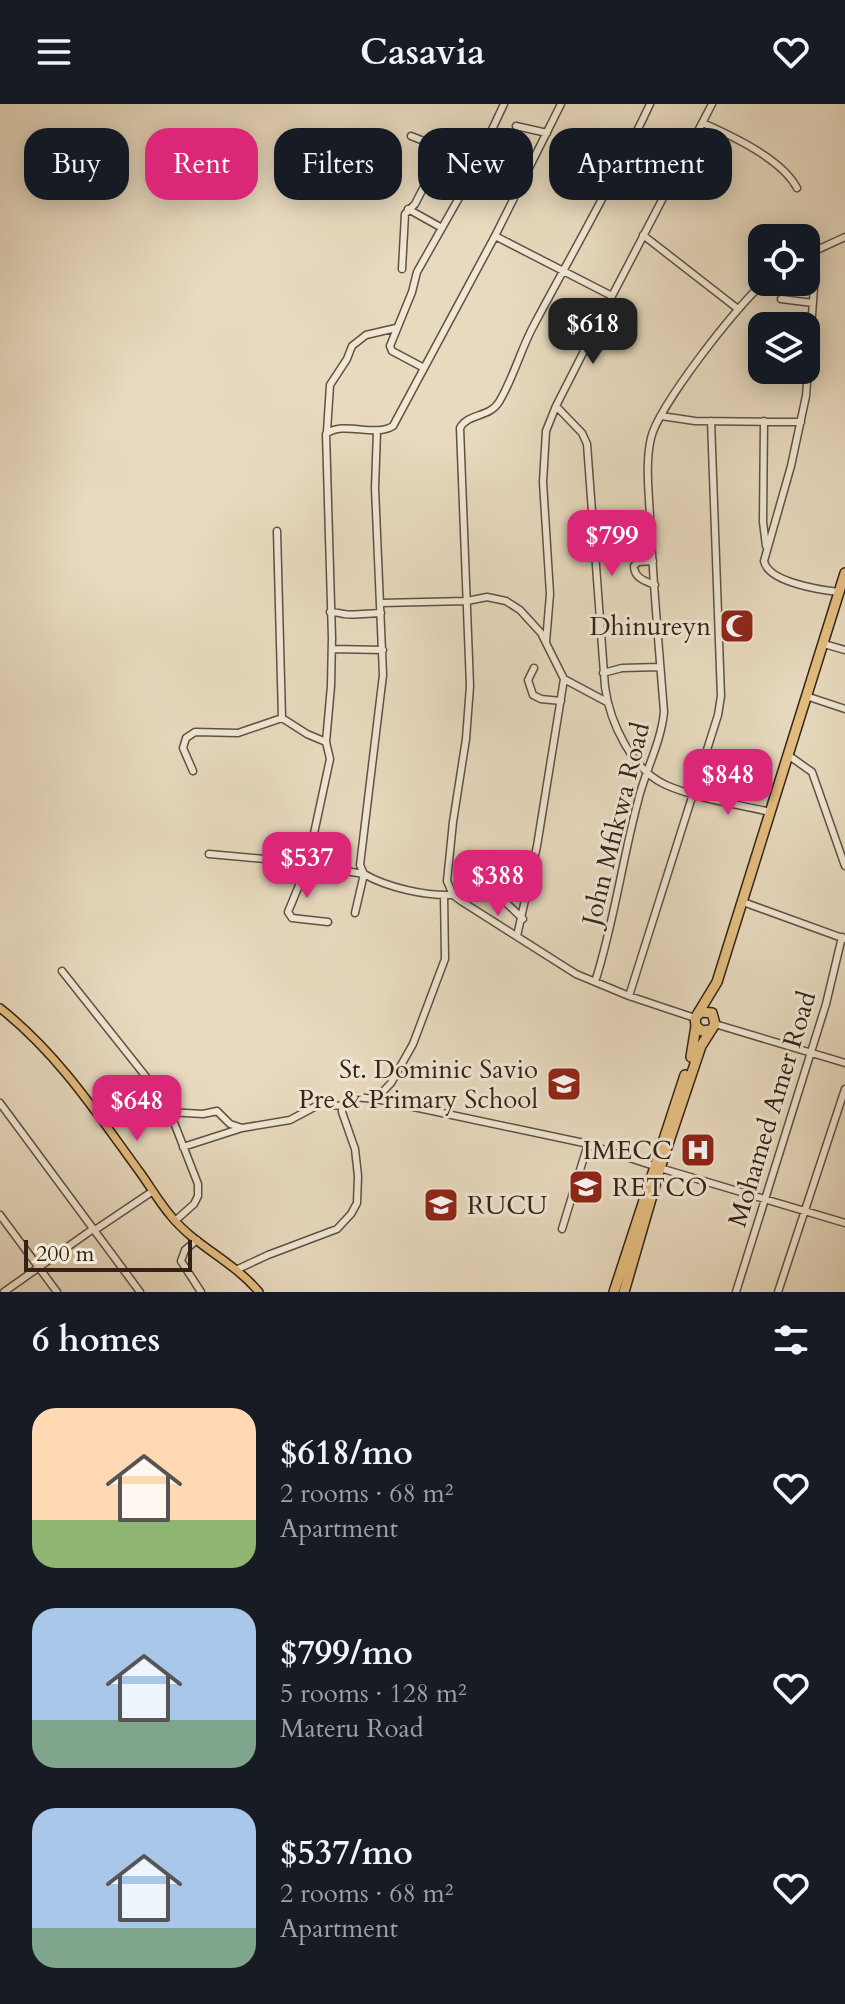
<!DOCTYPE html>
<html lang="en">
<head>
<meta charset="utf-8">
<style>
	body { margin:0; font-family:Cardo,serif; background:#242831; color:#f1f3f6; height:100vh; display:flex; flex-direction:column; font-size:30px; white-space:nowrap }
	* { box-sizing:border-box; margin:0 }
	p { font-size:26px; color:#9ea1a6 }
	.icon { flex:none; width:44px; height:44px; fill:none; stroke:currentColor; stroke-width:2; stroke-linecap:round; stroke-linejoin:round }
	.map { position:relative; height:1188px; overflow:hidden }
	.drawer { display:flex; flex-direction:column; background:#171b24; flex:1 }
	.drawer>* { flex:none }
	.banner { position:absolute; left:24px; top:24px; width:798px; height:72px; display:flex; gap:16px }
	.controls { position:absolute; left:748px; top:120px; display:grid; gap:16px }
	.controls a { display:grid; place-items:center; width:72px; height:72px; border-radius:16px; background:#171b24; box-shadow:0 4px 20px #0003; font-size:40px }
	.scale { position:absolute; left:24px; bottom:20px; width:168px; box-sizing:border-box; padding-left:8px; border:4px solid #332317; border-top:0; font-size:22px; line-height:28px; white-space:nowrap; color:#332317; -webkit-text-stroke:6px #f0e7d5; paint-order:stroke }
	.price { position:absolute; translate:-50% -68px; padding:0 18px; border-radius:16px; background:#db2777; color:#fff; font-size:26px; line-height:52px; filter:drop-shadow(0 2px 4px #0008) }
	.price::after { content:''; position:absolute; left:50%; top:48px; width:24px; height:18px; margin-left:-12px; background:inherit; clip-path:polygon(0 0,100% 0,50% 100%) }
	.price.active { background:#222; color:#fff }
	ul { padding:0; list-style:none }
	li { display:flex; align-items:center; gap:24px; height:200px; padding:0 32px }
	li span { display:grid; place-items:center; flex:none; width:224px; height:160px; border-radius:24px; color:#555 }
	li>.icon { margin-inline-start:auto }
	span .icon { width:96px; height:96px; fill:#fffc; stroke-width:1 }
	li b { font-size:34px }
	h2 { display:flex; justify-content:space-between; align-items:center; height:96px; padding:0 32px; font-size:34px }
	.chip { padding:0 28px; border-radius:24px; background:#171b24; box-shadow:0 4px 20px #0003; font-size:28px; line-height:72px }
	.chip.active { background:#db2777; color:#fff }
	header { display:flex; justify-content:space-between; align-items:center; height:104px; padding:0 32px; background:#171b24; font-size:36px; font-weight:700 }
	.map>svg:first-child { display:block }
	.lines { fill:none; stroke-linecap:round; stroke-linejoin:round }
	.minor-casing { stroke:#605141; stroke-width:9 }
	.major-casing { stroke:#332317; stroke-width:10 }
	.highway-casing { stroke:#332317; stroke-width:12 }
	.minor { stroke:#f0e7d5; stroke-width:6 }
	.major { stroke:#e4bd80; stroke-width:7 }
	.highway { stroke:#e4bd80; stroke-width:9 }
	.labels { text-anchor:middle; dominant-baseline:central; stroke-width:6; stroke-linejoin:round; paint-order:stroke }
	.poi-label { font-size:26px; fill:#332317; stroke:#f0e7d5; text-anchor:end }
	.street-label { font-size:26px; fill:#332317; stroke:#f0e7d5 }
</style>
</head>
<body>
<header><svg class="icon" aria-label="menu" viewBox="0 0 24 24"><path d="M4 6h16M4 12h16M4 18h16"/></svg>Casavia<svg class="icon" aria-label="heart" viewBox="0 0 24 24"><path d="M12 20l-8-8c-3-5 5-10 8-4 3-6 11-1 8 4z"/></svg></header>
<div class="map">
<svg width="845" height="1188" viewBox="0 0 845 1188">
	<rect width="100%" height="100%" fill="#e8dabf"/>
	<filter id="stains"><feTurbulence type="fractalNoise" baseFrequency=".0025" numOctaves="4"/><feColorMatrix values="0 0 0 0 .2 0 0 0 0 .09 0 0 0 0 .02 0 0 0 .5 -.17"/></filter>
	<radialGradient id="worn" r=".72"><stop offset=".6" stop-color="#630" stop-opacity="0"/><stop offset="1" stop-color="#630" stop-opacity=".3"/></radialGradient>
	<g class="lines">
		<defs>
			<path id="minor" d="M650 0C615 75 574 146 535 219 521 244 514 273 499 298 489 314 468 309 460 324L470 582 466 635 453 718 447 777 453 791 461 797 576 870 629 892 695 914
				M703 19C732 32 782 55 797 84
				M516 22 547 29
				M411 32 477 58
				M408 105 442 124
				M643 131 738 205
				M495 132 612 192
				M813 147 814 184 806 292 791 362 764 457C768 478 820 486 839 488
				M806 151 845 133
				M402 165 405 110 415 100 444 44
				M781 195 813 199
				M424 264 392 247 390 242 412 188 417 168 464 85 504 0
				M556 302 582 329 587 340 605 583C610 619 632 666 666 681 698 695 737 700 770 708
				M661 312 695 317 801 318
				M764 317 763 418 766 442
				M327 327 330 281 347 255 352 242 366 231 396 224
				M377 327 375 384 383 571 360 761 364 770C388 784 426 792 453 791
				M277 427 282 614
				M653 457 638 458 634 462C634 474 645 477 655 481
				M381 499 467 497 487 493 506 497 520 506 541 529 564 575 607 598
				M330 508C335 508 339 509 344 510 352 512 371 509 381 509
				M546 538 550 490 543 378 546 327 556 302 612 192 712 0
				M824 540 845 546
				M332 545 383 546
				M534 564 528 576 533 591 541 595 561 597
				M603 569 622 564 660 563
				M806 592 845 605
				M788 651 812 668 845 762
				M193 667 183 644 186 634 195 628 238 629 282 614 307 630 326 638
				M209 750 276 756 364 770 355 809
				M497 790 523 815
				M743 798 845 835
				M328 818 292 814 288 808 307 762 330 655 326 638 331 582 332 534 326 330C343 316 374 334 393 322L495 132 561 0
				M517 832 537 742 564 575
				M62 867 151 979 173 1016 198 1080V1092L194 1100 175 1117
				M595 878C614 819 622 757 638 697 645 667 661 639 664 608 659 544 653 479 650 414 649 388 645 360 651 334 658 303 739 198 765 178
				M629 892 718 611 721 592 711 317
				M715 920 845 959
				M376 995 391 979 413 940 445 855 444 791
				M0 999 140 1188
				M168 1008 203 1010 217 1007 230 1020 242 1024
				M183 1043 242 1024 290 1016 320 1000 342 1002
				M660 1064 845 1119
				M0 1111 57 1188
				M562 1125 588 1040
				M95 1126 153 1087
				M197 1136 185 1146 181 1157 201 1188
				M238 1165 268 1151 337 1125 351 1110 357 1099 358 1072 355 1045 342 1008V1002L354 993 376 995 584 1039 654 1062
				M4 1188 93 1125
				M736 1188 826 900 842 833
				M778 1188 845 985"/>
			<path id="major" d="M0 904C58 950 96 1008 139 1067 150 1082 159 1098 171 1112 195 1142 232 1156 259 1188"/>
			<path id="highway" d="M697 911 717 878 845 469
				M691 953 696 922
				M614 1188 685 971
				M624 1188 660 1064 701 942 715 920 712 909 701 908 695 914 696 922 702 927 710 926"/>
		</defs>
		<use href="#minor" class="minor-casing"/>
		<use href="#major" class="major-casing"/>
		<use href="#highway" class="highway-casing"/>
		<use href="#minor" class="minor"/>
		<use href="#major" class="major"/>
		<use href="#highway" class="highway"/>
	</g>
	<defs>
		<symbol id="mosque-square" viewBox="-11 -11 22 22"><rect x="-9" y="-9" width="18" height="18" rx="4" fill="#8f2418" stroke="#f0e7d5"/><path d="M3.5-4.9A6 6 0 1 0 3.5 4.9A5 5 0 1 1 3.5-4.9Z" fill="#fff"/></symbol>
		<symbol id="school-square" viewBox="-11 -11 22 22"><rect x="-9" y="-9" width="18" height="18" rx="4" fill="#8f2418" stroke="#f0e7d5"/><path d="M0-5L7-2L0 1L-7-2ZM-4 1L0 2.5L4 1V4Q0 6-4 4Z" fill="#fff"/></symbol>
		<symbol id="hospital-square" viewBox="-11 -11 22 22"><rect x="-9" y="-9" width="18" height="18" rx="4" fill="#8f2418" stroke="#f0e7d5"/><path d="M-5-5h3v3.5h4V-5h3V5h-3V1.5h-4V5h-3Z" fill="#fff"/></symbol>
		<symbol id="university-square" viewBox="-11 -11 22 22"><rect x="-9" y="-9" width="18" height="18" rx="4" fill="#8f2418" stroke="#f0e7d5"/><path d="M0-5L7-2L0 1L-7-2ZM-4 1L0 2.5L4 1V4Q0 6-4 4Z" fill="#fff"/></symbol>
	</defs>
	<g fill-rule="evenodd">
		<use href="#mosque-square" x="717" y="502" width="40" height="40"/>
		<use href="#school-square" x="544" y="960" width="40" height="40"/>
		<use href="#hospital-square" x="678" y="1026" width="40" height="40"/>
		<use href="#university-square" x="566" y="1063" width="40" height="40"/>
		<use href="#university-square" x="421" y="1081" width="40" height="40"/>
	</g>
	<g class="labels">
		<g class="poi-label">
			<text x="711" y="522">Dhinureyn</text>
			<text x="538" y="965">St. Dominic Savio<tspan x="538" dy="30">Pre &amp; Primary School</tspan></text>
			<text x="672" y="1046">IMECC</text>
			<text x="612" y="1083" text-anchor="start">RETCO</text>
			<text x="467" y="1101" text-anchor="start">RUCU</text>
		</g>
		<g class="street-label">
			<text transform="translate(616 720) rotate(-76)">John Mfikwa Road</text>
			<text transform="translate(772 1005) rotate(-73)">Mohamed Amer Road</text>
		</g>
	</g>
	<rect width="100%" height="100%" filter="url(#stains)"/>
	<rect width="100%" height="100%" fill="url(#worn)"/>
</svg>
<div class="controls">
<a><svg class="icon" aria-label="locate" viewBox="0 0 24 24"><circle cx="12" cy="12" r="6"/><path d="M12 2v4M12 18v4M2 12h4M18 12h4"/></svg></a>
<a><svg class="icon" aria-label="layers" viewBox="0 0 24 24"><path d="M12 4l9 5-9 5-9-5zM3 14l9 5 9-5"/></svg></a>
</div>
<div class="scale">200 m</div>
<b class="price active" style="left:593px;top:262px">$618</b>
<b class="price" style="left:612px;top:474px">$799</b>
<b class="price" style="left:728px;top:713px">$848</b>
<b class="price" style="left:307px;top:796px">$537</b>
<b class="price" style="left:498px;top:814px">$388</b>
<b class="price" style="left:137px;top:1039px">$648</b>
<div class="banner">
<a class="chip">Buy</a>
<a class="chip active">Rent</a>
<a class="chip">Filters</a>
<a class="chip">New</a>
<a class="chip">Apartment</a>
</div>
</div>
<section class="drawer">
<h2>6 homes<svg class="icon" aria-label="filters" viewBox="0 0 24 24"><path d="M4 7h16M4 17h16"/><circle cx="9" cy="7" r="2"/><circle cx="15" cy="17" r="2"/></svg></h2>
<ul>
<li><span style="background:linear-gradient(#ffd9b3 70%,#8fb573 0)"><svg class="icon" aria-label="home" viewBox="0 0 24 24"><path d="M3 11l9-7 9 7M6 9v11h12V9"/></svg></span><div><b>$618/mo</b><p>2 rooms · 68 m²</p><p>Apartment</p></div><svg class="icon" aria-label="heart" viewBox="0 0 24 24"><path d="M12 20l-8-8c-3-5 5-10 8-4 3-6 11-1 8 4z"/></svg></li>
<li><span style="background:linear-gradient(#a9c7e8 70%,#7fa58c 0)"><svg class="icon" aria-label="home" viewBox="0 0 24 24"><path d="M3 11l9-7 9 7M6 9v11h12V9"/></svg></span><div><b>$799/mo</b><p>5 rooms · 128 m²</p><p>Materu Road</p></div><svg class="icon" aria-label="heart" viewBox="0 0 24 24"><path d="M12 20l-8-8c-3-5 5-10 8-4 3-6 11-1 8 4z"/></svg></li>
<li><span style="background:linear-gradient(#a9c7e8 75%,#7fa58c 0)"><svg class="icon" aria-label="home" viewBox="0 0 24 24"><path d="M3 11l9-7 9 7M6 9v11h12V9"/></svg></span><div><b>$537/mo</b><p>2 rooms · 68 m²</p><p>Apartment</p></div><svg class="icon" aria-label="heart" viewBox="0 0 24 24"><path d="M12 20l-8-8c-3-5 5-10 8-4 3-6 11-1 8 4z"/></svg></li>
</ul>
</section>
</body>
</html>
